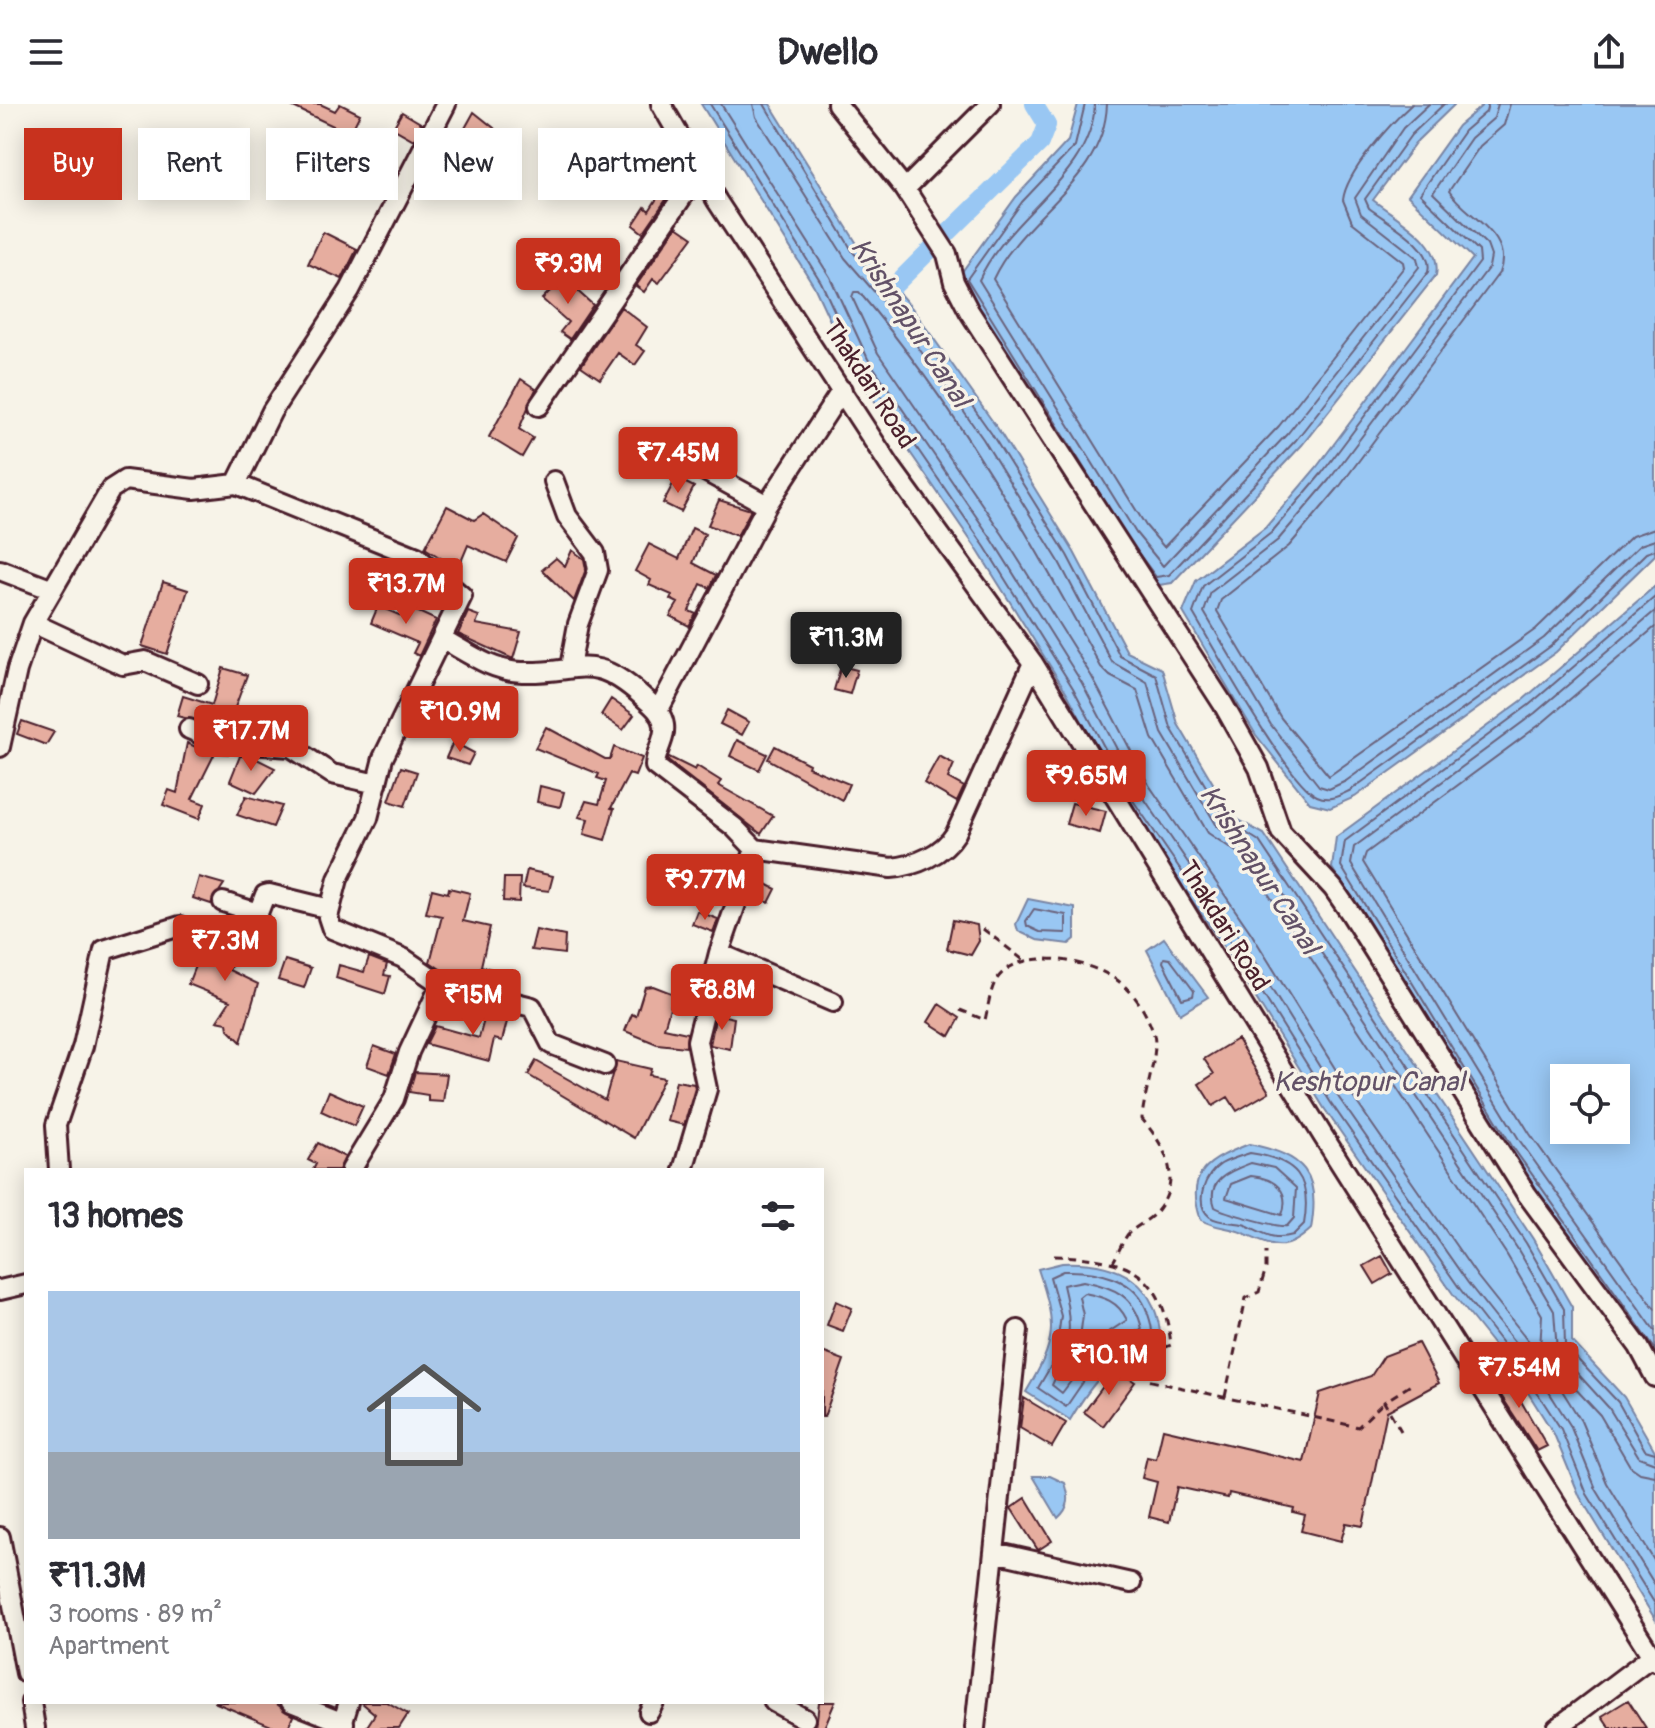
<!DOCTYPE html>
<html lang="en">
<head>
<meta charset="utf-8">
<style>
	body { margin:0; font-family:Pangolin,sans-serif; background:#f7f7f7; color:#2b2b33; height:100vh; display:flex; flex-direction:column; font-size:30px; white-space:nowrap }
	* { box-sizing:border-box; margin:0 }
	p { font-size:26px; color:#7c7c81 }
	.icon { flex:none; width:44px; height:44px; fill:none; stroke:currentColor; stroke-width:2; stroke-linecap:round; stroke-linejoin:round }
	.map { position:relative; flex:1; overflow:hidden }
	.side { position:absolute; left:24px; top:1064px; width:800px; height:536px; display:flex; flex-direction:column; background:#fff; border-radius:0px; box-shadow:0 4px 20px #0003 }
	.side>* { flex:none }
	.hud { position:absolute; left:24px; top:24px; width:800px; height:72px; display:flex; gap:16px }
	.buttons { position:absolute; left:1550px; top:960px; display:grid; gap:16px }
	.buttons a { display:grid; place-items:center; width:80px; height:80px; border-radius:0px; background:#fff; box-shadow:0 4px 20px #0003; font-size:40px }
	.price { position:absolute; translate:-50% -68px; padding:0 18px; border-radius:8px; background:#c8321e; color:#fff; font-size:26px; line-height:52px; filter:drop-shadow(0 2px 4px #0008) }
	.price::after { content:''; position:absolute; left:50%; top:48px; width:24px; height:18px; margin-left:-12px; background:inherit; clip-path:polygon(0 0,100% 0,50% 100%) }
	.price.active { background:#222; color:#fff }
	ul { padding:0; list-style:none }
	li { display:grid; align-content:center; gap:16px; height:424px; padding:0 24px }
	li+li { border-top:2px solid #e1e1e2 }
	li span { display:grid; place-items:center; height:248px; border-radius:0px; color:#555 }
	li>.icon { margin-inline-start:auto }
	span .icon { width:144px; height:144px; fill:#fffc; stroke-width:1 }
	li b { font-size:34px }
	h2 { display:flex; justify-content:space-between; align-items:center; height:96px; padding:0 24px; font-size:34px }
	.pill { padding:0 28px; border-radius:0px; background:#fff; box-shadow:0 4px 20px #0003; font-size:28px; line-height:72px }
	.pill.active { background:#c8321e; color:#fff }
	header { display:flex; justify-content:space-between; align-items:center; height:104px; padding:0 24px; background:#fff; font-size:36px; font-weight:700 }
	.map>svg:first-child { display:block }
	.water { fill:#99c7f3; stroke:#7984a3; stroke-width:2; fill-rule:evenodd }
	.lines { fill:none; stroke-linecap:round; stroke-linejoin:round }
	.shore { stroke:#6a627b; stroke-width:2 }
	.canal { stroke:#99c7f3; stroke-width:18 }
	.building { fill:#e6ad9f; stroke:#4a1f2b; stroke-width:2 }
	.minor-casing { stroke:#4a1f2b; stroke-width:24 }
	.path { stroke:#4a1f2b; stroke-width:3; stroke-dasharray:8 6; stroke-linecap:butt }
	.minor { stroke:#f7f3e8; stroke-width:18 }
	.labels { text-anchor:middle; dominant-baseline:central; stroke-width:7; stroke-linejoin:round; paint-order:stroke }
	.street-label { font-size:26px; fill:#4a1f2b; stroke:#f7f3e8 }
	.water-label { font-size:28px; font-style:italic; fill:#625167; stroke:#f7f3e8 }
</style>
</head>
<body>
<header><svg class="icon" aria-label="menu" viewBox="0 0 24 24"><path d="M4 6h16M4 12h16M4 18h16"/></svg>Dwello<svg class="icon" aria-label="share" viewBox="0 0 24 24"><path d="M12 15V3M7 8l5-5 5 5M5 13v7h14v-7"/></svg></header>
<div class="map">
<svg width="1655" height="1624" viewBox="0 0 1655 1624">
	<rect width="100%" height="100%" fill="#f7f3e8"/>
	<filter id="ink" filterUnits="userSpaceOnUse"><feTurbulence type="fractalNoise" baseFrequency=".0125" numOctaves="2"/><feDisplacementMap in="SourceGraphic" scale="16" xChannelSelector="R" yChannelSelector="G"/><feConvolveMatrix kernelMatrix="1 2 1 2 8 2 1 2 1" color-interpolation-filters="sRGB"/></filter>
	<g filter="url(#ink)">
		<path class="water" d="M701 0H770L859 143 912 204 998 325 1074 448 1127 548 1162 565 1178 620 1233 713 1264 730 1533 1135 1572 1203V1237L1624 1293 1655 1347V1515L1580 1393 1554 1330 1513 1265 1453 1190 1324 1004 1226 846 1123 696 1067 589 978 447 852 264 814 182Z
			M1078 0H1455L1418 36 1373 96C1397 115 1443 137 1436 171L1302 341 1172 479 1153 482 956 176 1016 93 1068 37Z
			M1484 0H1655V451L1556 548 1355 693 1330 704 1310 699 1256 631 1183 508 1196 477 1266 423 1316 364 1473 154 1408 92 1458 22Z
			M1655 482V1260L1505 1047 1332 764 1336 733 1524 595ZM1564 974H1616V1026H1564Z
			M1028 795 1075 804V835L1069 840 1037 836 1018 827 1016 820Z
			M1164 834 1208 893 1180 910 1147 846Z
			M1249 1040C1304 1051 1321 1069 1311 1125 1283 1151 1274 1141 1243 1129 1229 1123 1215 1124 1201 1116 1184 1068 1209 1056 1249 1040Z
			M1062 1159C1120 1157 1159 1178 1161 1240 1111 1255 1096 1272 1070 1316L1026 1288C1057 1236 1057 1222 1038 1165Z
			M1033 1372H1050L1065 1379C1070 1394 1070 1403 1058 1414Z"/>
		<g class="lines">
			<path class="shore" d="M710 0 821 178 859 260 985 443 1073 584 1130 692 1233 842 1331 999 1460 1185 1519 1261 1561 1325 1587 1390 1655 1500
				M721 0 830 173 868 255 993 437 1082 579 1139 687 1241 836 1339 994 1468 1179 1528 1255 1570 1321 1596 1385 1655 1481
				M753 0 756 13 845 154 898 215 983 335 1058 456 1112 558 1147 578 1162 629 1217 722 1252 744 1517 1144 1554 1207 1557 1247 1609 1304 1639 1353 1655 1359
				M764 0 853 148 906 209 991 329 1067 451 1120 552 1156 571 1171 624 1226 716 1259 737 1526 1139 1564 1205 1565 1242 1618 1298 1645 1346 1655 1349
				M1085 0 1075 42 1022 98 967 175 1102 393
				M1095 0C1091 74 1008 111 979 176L1136 429 1163 462 1288 329 1419 163 1417 154 1361 110 1355 94 1403 24 1429 0
				M1107 0C1104 78 1023 110 993 175L1146 422 1164 443 1279 322 1404 163 1403 158 1352 118 1343 96C1346 68 1391 19 1412 0
				M1488 0 1486 8 1464 27 1420 90 1479 147 1480 158 1322 369 1271 429 1203 482 1193 509C1213 542 1288 679 1317 692 1330 698 1340 691 1351 686L1551 542 1646 449 1655 446
				M1498 0 1494 14 1471 34 1433 89 1487 141 1491 152 1489 163 1329 376 1278 436 1211 488 1204 508 1271 621 1319 682 1329 685 1346 677 1544 534 1640 441 1655 436
				M1510 0 1504 21 1480 42 1449 87C1466 113 1515 131 1499 169L1340 382 1289 442 1221 496 1217 507 1281 614 1329 672 1536 525 1632 432 1655 424
				M854 188H859C956 302 1030 432 1101 563L1110 572 1137 586 1152 634 1208 729 1244 753 1507 1151 1542 1211 1540 1246 1535 1245 1477 1172 1349 987 1251 829 1149 681 1092 573 1003 431 878 249 852 193Z
				M1139 450 1156 473 1169 471 1296 336 1428 168C1435 142 1387 118 1369 104L1365 95 1411 31 1444 0
				M1655 493 1529 601 1345 737 1341 762 1512 1042 1655 1245
				M1655 507 1535 609 1354 743 1351 760 1520 1037 1655 1227
				M1655 523 1542 619 1366 749 1363 758 1530 1030 1655 1205
				M1034 805 1066 811V829L1040 828 1027 822 1026 817Z
				M1164 854 1170 855 1194 887 1193 892 1182 895 1163 858Z
				M1250 1049C1296 1056 1312 1073 1304 1120L1293 1131C1273 1137 1263 1129 1246 1121 1235 1117 1220 1120 1210 1113 1193 1099 1205 1070 1221 1060 1230 1055 1241 1052 1250 1049Z
				M1251 1059 1274 1064 1296 1084 1294 1114 1287 1122C1280 1124 1223 1108 1215 1103 1205 1076 1230 1067 1251 1059Z
				M1251 1072C1274 1074 1291 1086 1282 1111L1226 1094 1231 1080Z
				M1063 1167C1096 1166 1137 1173 1148 1210 1151 1219 1153 1226 1151 1235L1125 1243 1090 1268 1066 1303 1038 1284 1055 1255 1061 1212 1050 1173Z
				M1083 1177C1114 1183 1135 1192 1142 1225L1118 1235 1084 1260 1062 1289 1052 1281C1071 1243 1073 1221 1063 1181Z
				M1084 1189C1104 1193 1118 1197 1127 1216L1083 1245 1079 1241 1083 1211 1079 1193Z
				M1655 1372 1640 1369 1630 1362 1600 1311 1559 1267H1554L1553 1272 1581 1317 1607 1379 1655 1458"/>
			<path class="canal" d="M946 131 1040 39 1047 21 1034 0
				M893 183 936 140"/>
		</g>
		<path class="building" d="M287 0H320L335 7 340 0 360 10 350 30Z
			M402 8 422 20 414 36 393 24Z
			M474 8 494 24 511 51 506 63 489 47 459 35Z
			M665 82 672 87 643 129 633 121 645 103 649 107Z
			M677 122 693 133 659 179 653 175 644 188 636 182Z
			M323 128 357 145 342 175 308 160Z
			M563 174 593 201 570 235 560 228 568 218 542 195Z
			M621 203 647 223 636 241 645 247 635 261 618 249 600 275 581 262Z
			M521 275 536 285 519 325 533 334 522 353 489 333Z
			M672 341 691 350 683 356 684 367 664 358Z
			M676 374 694 383 681 408 663 399Z
			M719 396 751 406 737 432 708 421Z
			M447 402 474 416 483 410 518 434 506 458 468 441 458 465 425 444Z
			M692 424 705 430 693 459 716 471 710 484 701 480 689 507 696 510 689 522 670 512 678 499 670 495 672 491 649 481 651 476 635 467 649 440 679 455Z
			M572 446 584 455 586 465 574 497 542 466 556 454 565 462Z
			M163 478 188 486 167 550 142 542Z
			M378 502 406 514 410 504 436 516 419 552 413 549 418 539 371 519Z
			M468 508 479 512 476 520 521 528 513 555 458 530Z
			M841 562 857 566 850 590 834 586Z
			M223 564 247 571 227 625 177 612 183 592 212 601Z
			M611 595 634 611 623 626 601 611Z
			M727 606 749 618 742 631 720 620Z
			M22 617 54 628 46 641 17 630Z
			M546 623 605 655H610L614 643 642 654 635 672 629 670 611 704 614 705 605 736 584 730 588 715 579 713 586 697 599 700 606 677 597 674 599 670 535 644Z
			M737 636 767 650 759 666 730 652Z
			M453 638 474 649 468 661 446 654Z
			M187 639 214 651 192 695 205 700 199 715 163 701 169 686 177 689Z
			M775 642 809 660 808 663 849 680 842 696 768 655Z
			M240 652H251L275 664 256 689 230 677Z
			M939 652 954 660 948 674 964 683 957 698 924 679Z
			M669 653 695 666 697 662 721 677 718 681 773 712 761 730 668 657Z
			M401 663 417 668 405 702 389 697Z
			M540 682 564 688 560 703 537 698Z
			M246 692 282 702 273 723 237 711Z
			M1072 699 1106 707 1100 729 1066 720Z
			M527 766 553 772 549 787 523 784Z
			M199 773 224 780 211 800 193 794Z
			M504 774H520L519 798 503 797Z
			M757 775 776 785 769 799 752 790Z
			M449 784 470 789 463 817 490 823 481 862 515 872 511 885 446 869 430 858 442 812 426 809 432 785 448 789Z
			M697 807 718 815 713 828 692 820Z
			M953 816 977 821 979 837 971 851 947 845Z
			M536 826 565 832 564 850 531 846Z
			M207 831 239 845 229 866 258 880 241 938 228 925 227 919 217 917 230 897 188 880Z
			M369 853 387 860 384 871 390 872 385 890 336 874 339 861 364 868Z
			M285 856 311 864 304 884 278 876Z
			M653 882 674 890 664 924 687 929 686 943 657 940 625 927 632 910 636 912 645 883Z
			M939 900 960 914 950 932 928 918Z
			M487 904 509 910 502 937 494 935 489 957 426 940 435 922 479 934Z
			M716 910 734 914 730 945 710 941Z
			M1237 935 1269 988 1237 1007 1228 993 1213 1002 1199 980 1214 970 1204 955Z
			M374 942 396 950 389 970 367 962Z
			M536 957 605 996 616 957 651 965 649 971 664 974 634 1034 528 971Z
			M415 968 447 970 443 998 428 997V991L409 988Z
			M676 977 694 980 695 984 684 1021 667 1017Z
			M329 987 363 1002 354 1022 321 1007Z
			M318 1039 345 1053 339 1066H313L316 1060 308 1056Z
			M1382 1152 1392 1170 1375 1180 1364 1162Z
			M836 1197 852 1204 843 1227 827 1221Z
			M1418 1239 1439 1279 1387 1307 1363 1422 1346 1419 1341 1437 1301 1427 1305 1411 1293 1408 1294 1404 1229 1389 1228 1394 1177 1383 1169 1418 1149 1413 1157 1378 1142 1374 1147 1353 1156 1355 1163 1325 1304 1358 1320 1289 1371 1272 1384 1252Z
			M822 1248 844 1256 824 1313H822Z
			M1116 1265 1135 1278 1103 1322 1084 1308Z
			M1504 1268 1547 1342 1537 1347 1491 1276Z
			M1024 1294 1066 1319 1052 1343 1020 1324Z
			M1026 1394 1052 1437 1038 1446 1011 1404Z
			M1628 1596 1646 1624H1610L1602 1612Z
			M214 1598H274L293 1612 288 1624H276Z
			M361 1598H387L408 1610 399 1624H366L375 1610Z
			M819 1598H835L824 1624H816Z"/>
		<g class="lines">
			<defs>
				<path id="minor" d="M661 0 717 97 890 362 1033 559 1323 1032 1655 1557
					M837 0 905 85 947 150 954 178 969 207 1223 600 1259 664 1281 728 1333 784 1351 810 1526 1089 1639 1243 1655 1273
					M905 85 990 0
					M539 302 700 67
					M694 361 767 401
					M554 377 567 412 595 449 598 466 578 520 570 563
					M0 466 50 485
					M33 519 123 561 145 557 198 580
					M443 535C468 549 492 567 522 568 581 570 590 546 642 592 651 600 662 608 664 621 666 635 655 648 655 662L734 723 755 745 719 849 697 937 707 985 683 1066
					M658 607 767 401 842 286
					M189 625 219 638 291 643 332 670 377 680
					M0 643 17 566 33 519 111 385 125 376 194 385 236 380
					M755 745 891 764C916 762 943 750 956 729L1033 559
					M223 798 258 809 265 791 269 790 330 805
					M719 849 833 898
					M441 880 532 903 551 940 605 961
					M59 1066 56 1021 83 942 104 846 180 822
					M351 1066 394 995 409 948 441 880 403 854 332 825 328 813 338 775 368 714 383 654 462 492 417 453 236 380 272 307 350 186 446 0
					M0 1186 26 1180
					M0 1433 26 1569
					M994 1448 1131 1479
					M31 1598 35 1624
					M291 1598 344 1619
					M774 1598 805 1615
					M649 1608 654 1598
					M341 1624 349 1598
					M975 1624 1018 1226
					M1557 1624 1652 1552"/>
			</defs>
			<use href="#minor" class="minor-casing"/>
			<path class="path" d="M983 825 1026 858
				M960 906 985 916C988 904 990 885 997 875 1021 840 1094 857 1121 879 1137 892 1148 912 1154 931 1159 951 1143 992 1142 1015 1165 1042 1183 1074 1158 1106 1150 1116 1137 1121 1128 1130 1122 1138 1118 1150 1113 1158
				M1054 1152C1124 1154 1163 1165 1171 1241L1144 1252 1147 1276 1358 1323 1384 1298
				M1225 1293 1246 1194 1259 1188 1266 1164V1148
				M1401 1327 1384 1298 1414 1279"/>
			<use href="#minor" class="minor"/>
		</g>
	</g>
	<g class="labels">
		<g class="street-label">
			<text transform="translate(869 280) rotate(57)">Thakdari Road</text>
			<text transform="translate(1224 822) rotate(58)">Thakdari Road</text>
		</g>
		<g class="water-label">
			<text transform="translate(910 219) rotate(57)">Krishnapur Canal</text>
			<text transform="translate(1259 766) rotate(57)">Krishnapur Canal</text>
			<text x="1369" y="978">Keshtopur Canal</text>
		</g>
	</g>
</svg>
<div class="buttons">
<a><svg class="icon" aria-label="locate" viewBox="0 0 24 24"><circle cx="12" cy="12" r="6"/><path d="M12 2v4M12 18v4M2 12h4M18 12h4"/></svg></a>
</div>
<b class="price" style="left:568px;top:202px">₹9.3M</b>
<b class="price" style="left:678px;top:391px">₹7.45M</b>
<b class="price" style="left:406px;top:522px">₹13.7M</b>
<b class="price active" style="left:846px;top:576px">₹11.3M</b>
<b class="price" style="left:460px;top:650px">₹10.9M</b>
<b class="price" style="left:251px;top:669px">₹17.7M</b>
<b class="price" style="left:1086px;top:714px">₹9.65M</b>
<b class="price" style="left:705px;top:818px">₹9.77M</b>
<b class="price" style="left:225px;top:879px">₹7.3M</b>
<b class="price" style="left:722px;top:928px">₹8.8M</b>
<b class="price" style="left:473px;top:933px">₹15M</b>
<b class="price" style="left:1109px;top:1293px">₹10.1M</b>
<b class="price" style="left:1519px;top:1306px">₹7.54M</b>
<div class="hud">
<a class="pill active">Buy</a>
<a class="pill">Rent</a>
<a class="pill">Filters</a>
<a class="pill">New</a>
<a class="pill">Apartment</a>
</div>
<section class="side">
<h2>13 homes<svg class="icon" aria-label="filters" viewBox="0 0 24 24"><path d="M4 7h16M4 17h16"/><circle cx="9" cy="7" r="2"/><circle cx="15" cy="17" r="2"/></svg></h2>
<ul>
<li><span style="background:linear-gradient(#a9c7e8 65%,#9aa5b1 0)"><svg class="icon" aria-label="home" viewBox="0 0 24 24"><path d="M3 11l9-7 9 7M6 9v11h12V9"/></svg></span><div><b>₹11.3M</b><p>3 rooms · 89 m²</p><p>Apartment</p></div></li>
</ul>
</section>
</div>
</body>
</html>
